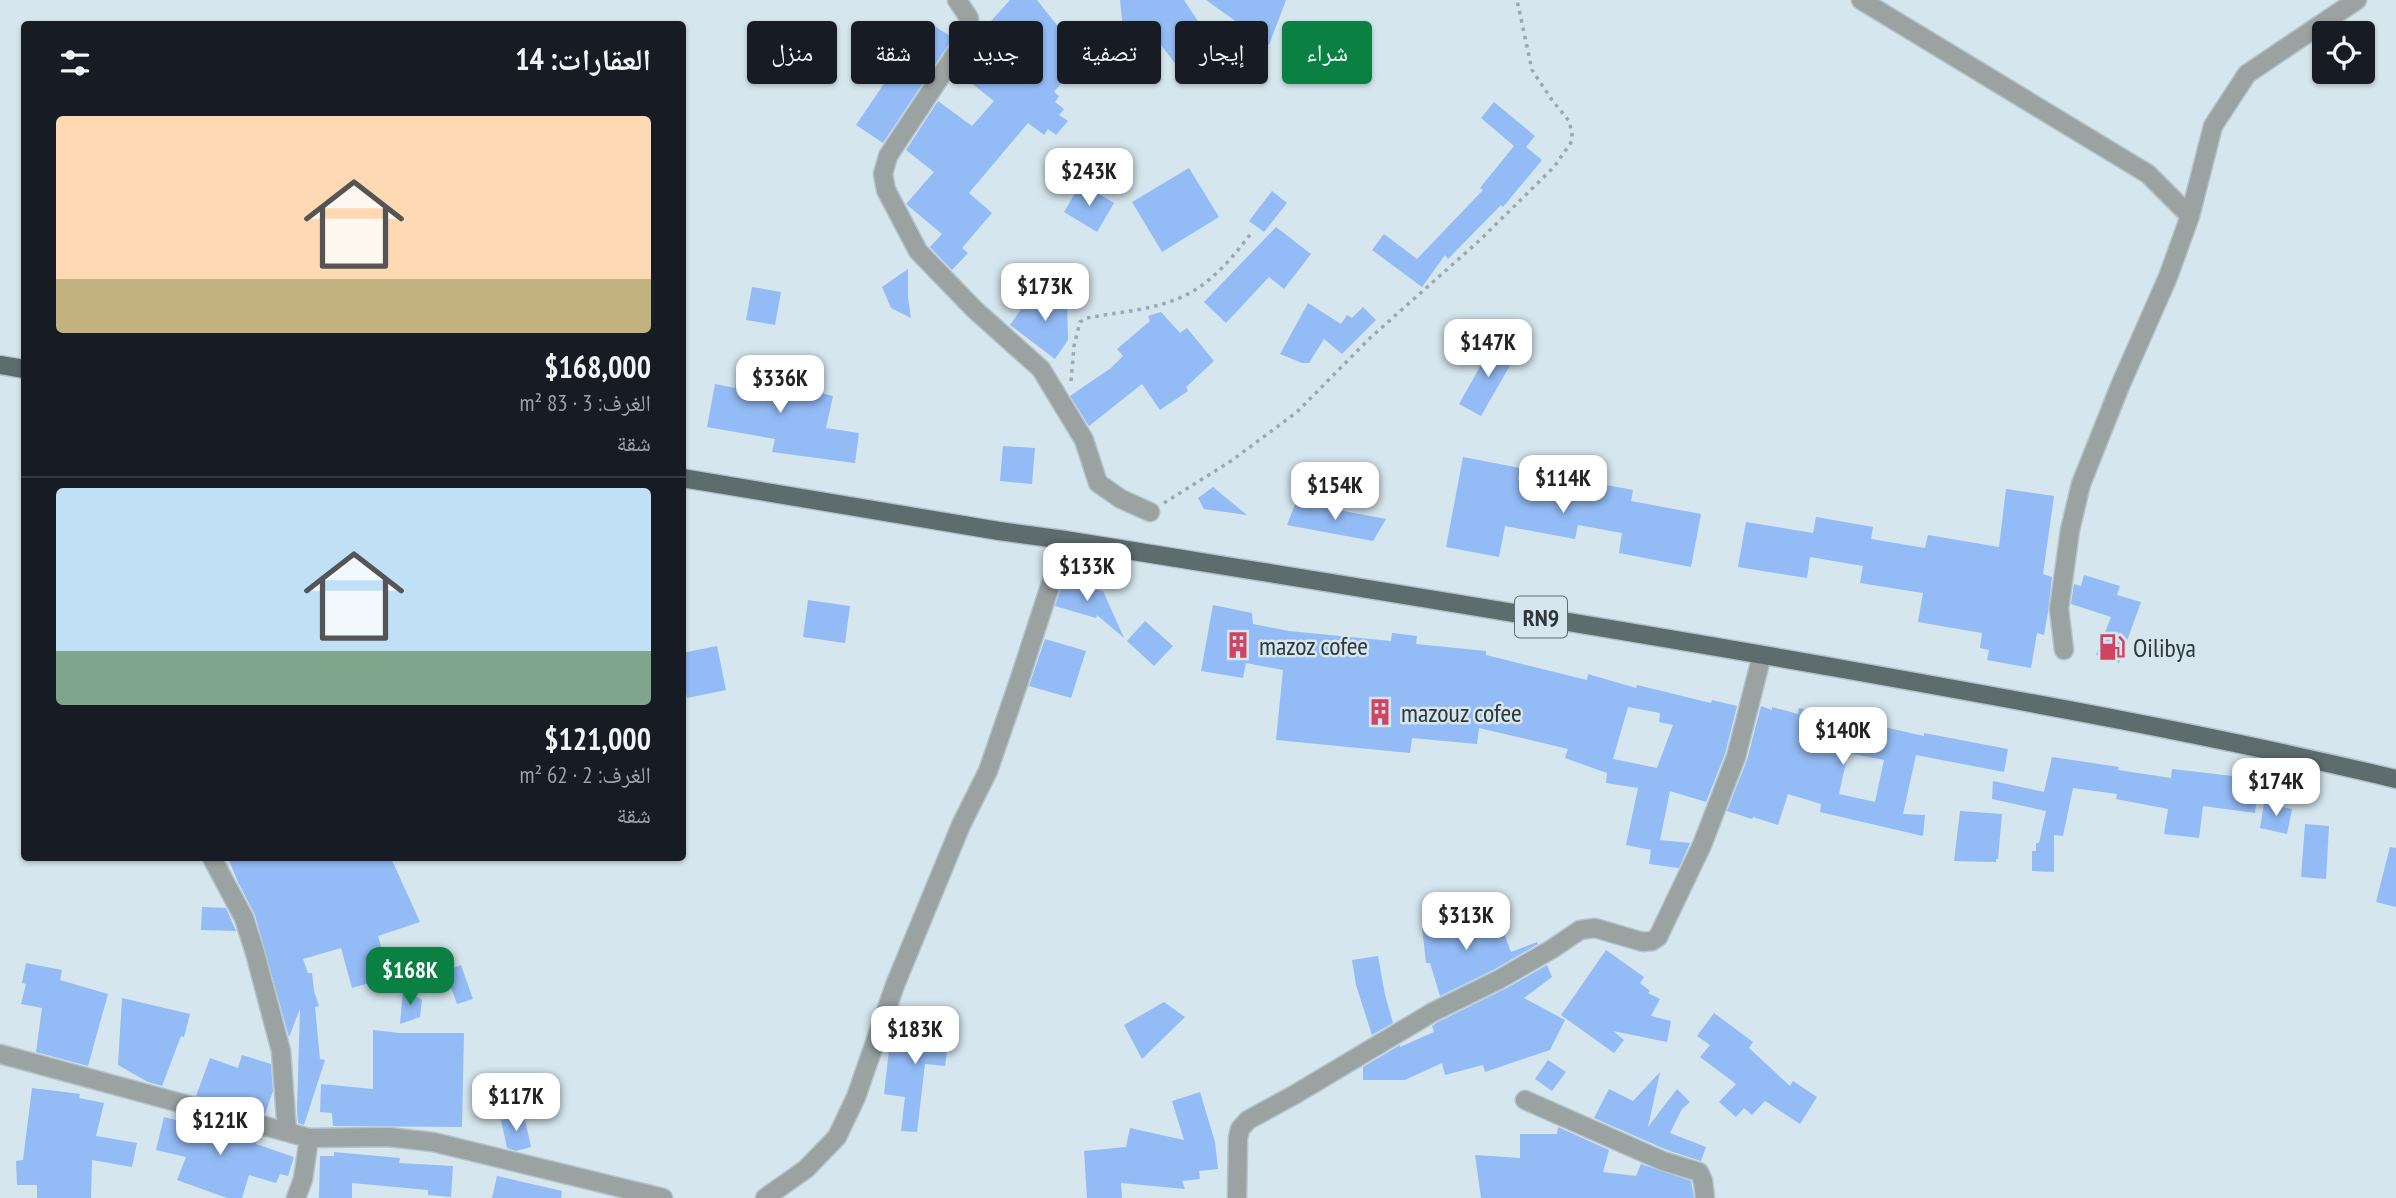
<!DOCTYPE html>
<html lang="ar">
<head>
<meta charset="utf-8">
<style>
	body { margin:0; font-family:"PT Sans Narrow","Noto Naskh Arabic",sans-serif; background:#242831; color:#f1f3f6; direction:rtl; height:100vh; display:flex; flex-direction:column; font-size:26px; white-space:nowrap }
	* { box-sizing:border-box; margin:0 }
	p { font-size:23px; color:#9ea1a6 }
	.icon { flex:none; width:38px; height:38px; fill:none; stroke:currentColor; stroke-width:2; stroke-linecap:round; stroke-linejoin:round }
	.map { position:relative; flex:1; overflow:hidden; direction:ltr }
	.panel { position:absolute; left:21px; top:21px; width:665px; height:840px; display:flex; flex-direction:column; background:#171b24; border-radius:7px; box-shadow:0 2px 5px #0004; direction:rtl }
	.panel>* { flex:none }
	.top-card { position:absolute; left:707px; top:21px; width:665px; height:63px; direction:rtl; display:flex; gap:14px }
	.tools { position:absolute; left:2312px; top:21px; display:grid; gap:14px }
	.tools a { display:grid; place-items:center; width:63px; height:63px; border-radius:7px; background:#171b24; box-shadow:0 2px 5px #0004; font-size:35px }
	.price { position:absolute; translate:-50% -60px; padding:0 16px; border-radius:14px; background:#fff; color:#222; font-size:23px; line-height:46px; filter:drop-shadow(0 2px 4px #0008) }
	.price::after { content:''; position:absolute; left:50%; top:42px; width:21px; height:16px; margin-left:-10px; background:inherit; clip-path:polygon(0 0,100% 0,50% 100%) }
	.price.active { background:#0b8043; color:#fff }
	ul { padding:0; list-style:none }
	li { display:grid; align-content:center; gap:14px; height:371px; padding:0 35px }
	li+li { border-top:2px solid #363941 }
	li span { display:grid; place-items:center; height:217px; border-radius:7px; color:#555 }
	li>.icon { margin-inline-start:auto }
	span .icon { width:126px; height:126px; fill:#fffc; stroke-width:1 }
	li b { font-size:30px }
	h2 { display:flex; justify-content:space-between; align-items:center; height:84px; padding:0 35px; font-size:30px }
	.chip { padding:0 24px; border-radius:7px; background:#171b24; box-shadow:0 2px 5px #0004; font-size:24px; line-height:63px }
	.chip.active { background:#0b8043; color:#fff }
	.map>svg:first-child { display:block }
	.building { fill:#93bbf5; fill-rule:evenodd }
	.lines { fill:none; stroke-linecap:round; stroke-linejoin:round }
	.minor-casing { stroke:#b4c3ca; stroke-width:21 }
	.major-casing { stroke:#b4c3ca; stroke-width:21 }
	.path { stroke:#9ba9af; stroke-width:3.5; stroke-dasharray:3.5 5; stroke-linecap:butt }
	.minor { stroke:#9aa2a2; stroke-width:18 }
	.major { stroke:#5e6c6d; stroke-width:18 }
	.labels { text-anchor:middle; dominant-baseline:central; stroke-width:5; stroke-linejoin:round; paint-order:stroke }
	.shield { fill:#d5e6ee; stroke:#626c70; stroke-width:2 }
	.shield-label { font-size:24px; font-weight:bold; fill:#30373a }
	.poi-label { font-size:26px; fill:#30373a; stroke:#d5e6ee; text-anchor:start }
</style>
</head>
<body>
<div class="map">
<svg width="2396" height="1198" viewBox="0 0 2396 1198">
	<rect width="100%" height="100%" fill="#d5e6ee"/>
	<path class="building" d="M1010 0H1037L1083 58 1054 92 1059 96 1055 102 1064 109 1059 115 1068 121 1056 135 1048 129 1044 135 1028 123 969 193 992 213 962 248 968 253 952 270 930 247 942 234 906 204 934 172 906 150 938 101 972 126 994 101 957 72 977 41 980 31H982Z
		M1120 0H1184L1213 44 1180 70 1158 41 1125 48Z
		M1206 0H1286L1269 45Z
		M927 21 953 38 883 143 856 125 894 69 866 48 878 33 905 53Z
		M1494 102 1535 136 1526 147 1542 160 1503 207 1501 205 1448 259 1445 255 1422 287 1372 250 1384 234 1417 259 1483 190 1480 188 1514 146 1481 118Z
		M1189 168 1219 217 1162 252 1132 202Z
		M1081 183 1114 203 1097 232 1064 212Z
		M1272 191 1287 203 1264 232 1249 221Z
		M1276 227 1311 254 1284 289 1269 277 1226 323 1204 302Z
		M908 269V298L911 318 891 308 882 287Z
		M752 287 781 292 775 325 746 320Z
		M1044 288 1067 303 1068 340 1055 359 1010 325 1026 302 1032 307Z
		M1308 303 1341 324 1347 315 1352 318 1363 307 1376 320 1342 354 1324 339 1309 363H1302L1280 354Z
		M1161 312 1180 333 1187 328 1214 361 1186 387 1188 391 1160 410 1142 384 1089 426 1070 396 1111 368 1123 356 1117 349 1150 321 1148 316Z
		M1494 342 1516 355 1481 416 1459 404Z
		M741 358 773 365 770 381 833 396 826 428 859 433 855 463 772 452 775 439 707 427 715 384 735 388Z
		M1003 446 1035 448 1032 484 1000 481Z
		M1463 457 1520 468 1518 480 1579 492 1581 480 1633 490 1631 501 1701 514 1691 567 1619 553 1622 533 1578 525 1575 539 1505 526 1499 557 1446 547Z
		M1213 487 1247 515 1204 509 1198 498Z
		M2006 489 2054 496 2043 574 2052 577 2048 612 2044 635 2037 633 2031 668 1987 660 1989 650 1980 648 1982 633 1918 622 1923 593 1860 583 1863 566 1810 557 1807 578 1738 567 1746 522 1813 533 1816 517 1873 527 1871 539 1925 548 1928 535 1999 547Z
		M1296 502 1386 519 1373 541 1287 525Z
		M2084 575 2120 586 2117 595 2141 602 2119 663 2096 655 2111 617 2071 604 2074 584 2081 586Z
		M1063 582 1103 591 1124 638 1097 615 1096 618 1055 606Z
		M808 600 850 606 845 643 803 637Z
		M1213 605 1252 613 1253 624 1289 631 1391 641 1392 633 1417 636 1416 644 1486 651V655L1587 680 1588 674 1636 688 1637 685 1711 703 1712 700 1737 706 1725 754 1706 802 1670 791 1660 840 1690 843 1679 868 1649 864 1651 850 1626 845 1638 788 1606 783 1607 773 1565 758 1568 749 1479 728 1477 744 1412 738 1410 753 1276 740 1283 670 1246 663 1243 678 1201 671ZM1628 707 1660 713 1659 722 1673 725 1657 768 1613 759Z
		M1145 621 1173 646 1154 666 1127 641Z
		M1045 639 1086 651 1071 698 1029 686Z
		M717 646 726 690 687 698 682 674V653Z
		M1761 706 1772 710V707L1798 714 1799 708 1924 736V733L2008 749 2004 772 1916 755 1903 814 1925 815 1923 836 1820 812 1821 804 1788 794 1778 825 1753 817 1752 819 1727 811 1747 760ZM1848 753 1884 760 1875 802 1839 794Z
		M2052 757 2119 767 2118 770 2171 778 2172 769 2259 779 2255 813 2203 806 2199 838 2164 834 2168 809 2116 799 2117 794 2073 788 2063 836 2054 835V872L2032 871V851H2036V843H2039L2046 811 1992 799 1993 781 2044 792Z
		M2264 803 2292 809 2287 834 2260 828Z
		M1960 811 2002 814 1998 859H1996V862L1954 861Z
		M2305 824 2329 826 2326 879 2301 877Z
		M2390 847 2396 848V907L2376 902Z
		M228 858H391L420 922 378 936 390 977 352 988 341 948 303 959 308 973H312L314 991 319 1006 315 1007 320 1059 325 1060 304 1125 298 1123 297 1109 300 1009 289 1037 255 915 238 882Z
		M202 907 226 908 236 931 201 930Z
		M1495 909 1511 952 1537 942 1538 944 1495 969 1440 996 1430 963H1426L1422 927 1450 924V929L1488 923Z
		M1606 950 1644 977 1640 983 1650 991 1648 993 1660 999 1651 1016 1671 1021 1667 1042 1613 1031 1624 1040 1614 1053 1561 1015Z
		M1378 956 1385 995 1393 1023 1372 1035 1356 985 1352 960Z
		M26 963 62 970 60 980 108 994 88 1066 36 1052 42 1008 21 1004 26 984 22 983Z
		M461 965 473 999 457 1004 445 971Z
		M1547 965 1552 977 1524 998 1565 1020 1550 1050 1485 1072 1483 1065 1445 1075 1442 1063 1405 1080H1363V1067L1400 1045V1047L1434 1032 1432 1026 1438 1022 1505 989Z
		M403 989 422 1000 420 1017 400 1024Z
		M122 998 190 1014 184 1037 181 1036 162 1086 148 1082 118 1065Z
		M1164 1002 1185 1017 1142 1059 1124 1025Z
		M1714 1013 1753 1042 1749 1048 1790 1086 1793 1081 1817 1097 1800 1124 1765 1101 1752 1115 1744 1108 1736 1117 1719 1102 1736 1084 1700 1057 1710 1045 1697 1036Z
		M947 1019 944 1036H949L945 1066 925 1064 917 1132 901 1131 905 1097 884 1094 889 1050 894 1042 909 1030 925 1022Z
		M373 1030 399 1033H464L462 1127 333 1126 332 1113 320 1112 321 1084 373 1089Z
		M242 1055 271 1064 273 1091 265 1114 196 1096 210 1058 238 1068Z
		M1548 1060 1566 1072 1552 1091 1535 1079Z
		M1660 1072 1648 1127 1677 1089 1690 1102 1682 1109 1670 1133 1706 1147 1701 1161 1667 1150 1594 1118 1609 1089 1633 1101Z
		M32 1088 80 1094 79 1098 104 1103 96 1136 137 1143 132 1167 92 1160 91 1198H37V1185H17L16 1161 23 1160Z
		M1200 1092 1215 1142 1218 1169 1199 1171 1200 1179 1182 1181 1185 1189 1121 1183 1122 1198H1087L1084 1151 1126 1147 1130 1128 1184 1140 1172 1101Z
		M524 1115 531 1147 516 1151 507 1148 501 1120Z
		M164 1117 192 1124 187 1121 188 1117 258 1136 256 1144 294 1157 288 1176 280 1174 276 1183 249 1175 242 1198H227L177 1180 186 1157 156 1150Z
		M1558 1127 1609 1150 1603 1172 1636 1176 1641 1164 1691 1181 1694 1198H1481L1475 1155 1520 1158V1134H1557Z
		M334 1152 400 1158 399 1163 453 1166 451 1197 428 1195V1190L352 1183V1198H319L320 1156H334Z
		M497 1176 562 1191 561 1198H492Z"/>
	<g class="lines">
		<defs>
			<path id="minor" d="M957 0 969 18 968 35 888 156 883 174 886 190 918 251 974 309 1041 369 1084 440 1098 483 1121 499 1150 512
				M1861 0 2148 174 2190 216
				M2064 650 2059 609 2070 530 2081 484 2120 386 2168 277 2190 216 2213 126 2247 74 2357 0
				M212 858 244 918 255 953 281 1051 287 1132
				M0 1054 309 1138 388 1137 433 1142 663 1198
				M1525 1100 1663 1161 1699 1172 1703 1181 1705 1198
				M296 1198 303 1179 309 1138
				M765 1198 806 1169 837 1137 856 1097 895 985 961 825 988 771 1018 684 1065 540
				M1237 1198 1238 1138 1240 1129 1248 1120 1294 1095 1433 1012 1500 979 1552 949 1580 930 1595 928 1643 942 1652 941 1658 937 1702 845 1736 757 1762 655"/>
			<path id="major" d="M0 365 24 369
				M682 478 999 531 1065 540C1324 582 1584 623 1843 669 2028 702 2213 735 2396 779"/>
		</defs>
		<use href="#minor" class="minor-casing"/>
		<use href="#major" class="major-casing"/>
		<path class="path" d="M1071 381 1074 346 1080 322 1087 318C1118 312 1155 310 1184 296 1212 283 1234 256 1252 232
			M1164 503 1231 461 1297 412 1370 338 1480 240 1554 167 1572 141V133L1569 121 1552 100 1532 70 1517 0"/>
		<use href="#minor" class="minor"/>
		<use href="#major" class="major"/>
	</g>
	<defs>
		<symbol id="building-bare" viewBox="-9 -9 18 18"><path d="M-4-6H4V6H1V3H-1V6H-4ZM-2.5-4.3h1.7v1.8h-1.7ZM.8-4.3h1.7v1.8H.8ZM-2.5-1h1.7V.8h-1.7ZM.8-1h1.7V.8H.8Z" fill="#d24261" stroke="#d5e6ee" stroke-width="2.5" paint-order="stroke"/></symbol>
		<symbol id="fuel-bare" viewBox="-9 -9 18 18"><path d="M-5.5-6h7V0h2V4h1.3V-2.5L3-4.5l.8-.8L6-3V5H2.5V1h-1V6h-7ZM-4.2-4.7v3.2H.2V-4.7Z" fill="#d24261" stroke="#d5e6ee" stroke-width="2.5" paint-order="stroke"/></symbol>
	</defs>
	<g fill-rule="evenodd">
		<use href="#building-bare" x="1219" y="626" width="38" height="38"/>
		<use href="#fuel-bare" x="2093" y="628" width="38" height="38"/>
		<use href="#building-bare" x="1361" y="693" width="38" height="38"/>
	</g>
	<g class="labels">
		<rect class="shield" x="1515" y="596.5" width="52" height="41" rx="5"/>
		<g class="shield-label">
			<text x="1541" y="617">RN9</text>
		</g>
		<g class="poi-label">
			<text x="1259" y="645">mazoz cofee</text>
			<text x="2133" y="647">Oilibya</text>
			<text x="1401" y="712">mazouz cofee</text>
		</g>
	</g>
</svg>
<div class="tools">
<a><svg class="icon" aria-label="locate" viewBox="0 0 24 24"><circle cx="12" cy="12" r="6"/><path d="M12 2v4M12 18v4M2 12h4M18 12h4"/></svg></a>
</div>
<b class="price" style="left:1089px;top:208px">$243K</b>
<b class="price" style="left:1045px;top:323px">$173K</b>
<b class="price" style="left:1488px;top:379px">$147K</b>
<b class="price" style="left:780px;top:415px">$336K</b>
<b class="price" style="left:1563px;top:515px">$114K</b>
<b class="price" style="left:1335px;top:522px">$154K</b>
<b class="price" style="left:1087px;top:603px">$133K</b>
<b class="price" style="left:1843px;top:767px">$140K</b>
<b class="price" style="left:2276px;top:818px">$174K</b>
<b class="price" style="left:1466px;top:952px">$313K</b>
<b class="price active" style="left:410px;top:1007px">$168K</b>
<b class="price" style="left:915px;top:1066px">$183K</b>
<b class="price" style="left:516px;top:1133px">$117K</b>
<b class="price" style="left:220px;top:1157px">$121K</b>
<div class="top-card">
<a class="chip active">شراء</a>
<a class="chip">إيجار</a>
<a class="chip">تصفية</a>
<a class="chip">جديد</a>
<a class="chip">شقة</a>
<a class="chip">منزل</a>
</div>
<section class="panel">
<h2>العقارات: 14<svg class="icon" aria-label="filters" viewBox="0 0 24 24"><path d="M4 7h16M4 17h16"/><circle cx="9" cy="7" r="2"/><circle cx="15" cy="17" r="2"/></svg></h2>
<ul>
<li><span style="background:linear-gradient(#ffd9b3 75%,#c2b280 0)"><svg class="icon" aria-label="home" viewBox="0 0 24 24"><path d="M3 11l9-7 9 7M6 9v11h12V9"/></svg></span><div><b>$168,000</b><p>الغرف: 3 · 83 m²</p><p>شقة</p></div></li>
<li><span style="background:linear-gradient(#bfe0f5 75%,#7fa58c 0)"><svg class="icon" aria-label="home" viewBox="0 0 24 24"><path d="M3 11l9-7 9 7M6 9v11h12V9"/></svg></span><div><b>$121,000</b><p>الغرف: 2 · 62 m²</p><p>شقة</p></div></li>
</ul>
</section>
</div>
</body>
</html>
